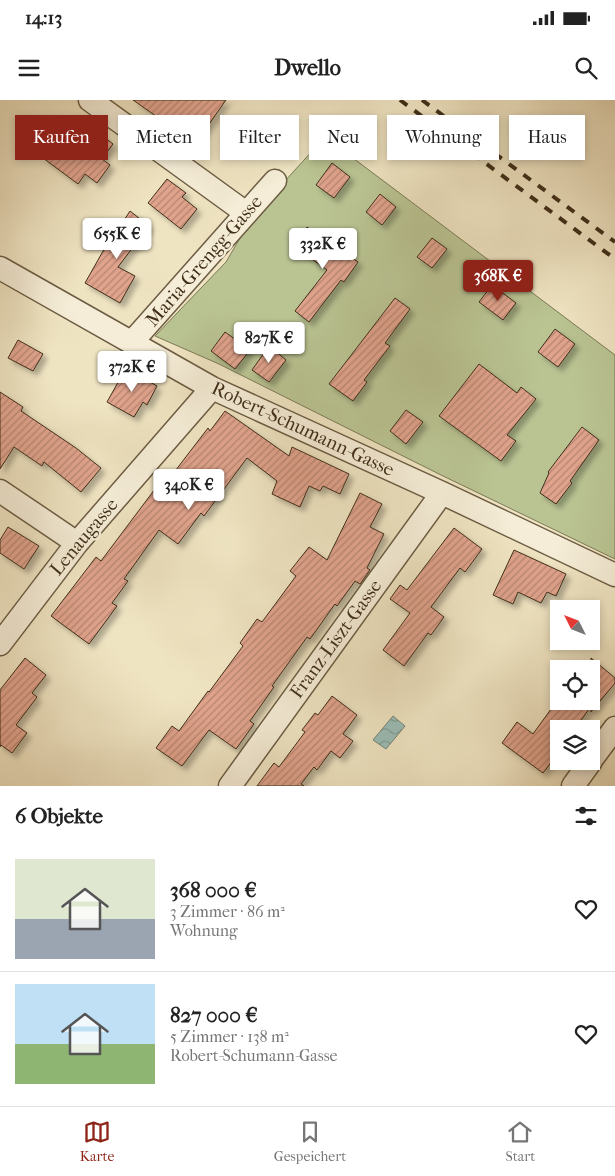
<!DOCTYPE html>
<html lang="de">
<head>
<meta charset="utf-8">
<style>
	body { margin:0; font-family:"IM FELL French Canon",serif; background:#f6f6f6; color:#222; height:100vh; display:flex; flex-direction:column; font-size:19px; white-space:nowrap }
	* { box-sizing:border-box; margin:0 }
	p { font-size:16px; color:#767676 }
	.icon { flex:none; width:28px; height:28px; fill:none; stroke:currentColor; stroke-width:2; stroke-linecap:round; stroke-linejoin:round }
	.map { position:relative; height:686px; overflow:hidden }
	.side { display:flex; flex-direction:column; background:#fff; flex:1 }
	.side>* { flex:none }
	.banner { position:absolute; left:15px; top:15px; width:585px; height:45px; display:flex; gap:10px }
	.needle { width:32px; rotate:312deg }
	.fabs { position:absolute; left:550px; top:500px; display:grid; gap:10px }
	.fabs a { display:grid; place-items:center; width:50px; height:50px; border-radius:0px; background:#fff; box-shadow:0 2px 8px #0003; font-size:25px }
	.price { position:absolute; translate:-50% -42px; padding:0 11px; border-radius:5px; background:#fff; color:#222; font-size:16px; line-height:32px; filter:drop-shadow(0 1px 2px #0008) }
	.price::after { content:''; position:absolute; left:50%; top:30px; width:15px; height:11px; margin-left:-8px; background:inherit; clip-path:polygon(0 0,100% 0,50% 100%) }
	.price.on { background:#8f2418; color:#fff }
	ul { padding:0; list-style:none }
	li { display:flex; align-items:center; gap:15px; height:125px; padding:0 15px }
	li+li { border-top:1px solid #e0e0e0 }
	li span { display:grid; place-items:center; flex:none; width:140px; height:100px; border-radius:0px; color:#555 }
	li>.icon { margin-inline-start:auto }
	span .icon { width:60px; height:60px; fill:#fffc; stroke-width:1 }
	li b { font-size:21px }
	h2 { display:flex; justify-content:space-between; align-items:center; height:60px; padding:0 15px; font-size:21px }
	.pill { padding:0 18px; border-radius:0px; background:#fff; box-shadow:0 2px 8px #0003; font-size:18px; line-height:45px }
	.pill.on { background:#8f2418; color:#fff }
	.status { display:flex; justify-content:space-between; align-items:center; height:35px; padding:0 25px; background:#fff; direction:ltr }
	.status svg { height:14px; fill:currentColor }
	header { display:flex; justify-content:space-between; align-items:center; height:65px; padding:0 15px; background:#fff; font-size:22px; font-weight:700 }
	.tab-bar { display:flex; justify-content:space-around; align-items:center; height:70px; border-top:1px solid #e0e0e0; background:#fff; font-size:14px; color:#767676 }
	.tab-bar a { display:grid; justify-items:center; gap:2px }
	.tab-bar .on { color:#8f2418 }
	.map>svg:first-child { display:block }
	.green { fill:#bac493; stroke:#7d7956 }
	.water { fill:url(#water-waves); stroke:#768478 }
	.building { fill:url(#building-hatch); stroke:#402e19; filter:url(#shadow) }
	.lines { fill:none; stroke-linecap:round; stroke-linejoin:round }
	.street-casing { stroke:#6c5c43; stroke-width:25 }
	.street { stroke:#f5edd7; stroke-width:22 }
	.rail { stroke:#402e19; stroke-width:4; stroke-dasharray:9 9; stroke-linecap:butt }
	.labels { text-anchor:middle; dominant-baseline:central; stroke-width:4.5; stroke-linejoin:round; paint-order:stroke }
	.street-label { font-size:19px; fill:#402e19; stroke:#f5edd7 }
</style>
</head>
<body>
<div class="status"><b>14:13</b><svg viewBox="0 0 49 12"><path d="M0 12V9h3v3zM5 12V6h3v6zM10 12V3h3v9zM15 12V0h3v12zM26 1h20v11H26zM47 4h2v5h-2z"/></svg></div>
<header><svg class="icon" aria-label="menu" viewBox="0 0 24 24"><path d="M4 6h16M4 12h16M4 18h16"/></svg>Dwello<svg class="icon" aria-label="search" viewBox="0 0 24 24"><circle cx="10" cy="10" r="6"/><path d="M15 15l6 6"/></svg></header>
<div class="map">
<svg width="615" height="686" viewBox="0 0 615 686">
	<defs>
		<pattern id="water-waves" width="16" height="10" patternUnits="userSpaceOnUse" patternTransform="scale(1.25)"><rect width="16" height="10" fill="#9abeb7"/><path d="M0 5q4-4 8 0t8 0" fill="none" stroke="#7f9b94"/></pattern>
		<pattern id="building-hatch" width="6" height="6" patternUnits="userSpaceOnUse" patternTransform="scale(1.25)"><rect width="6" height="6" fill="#e0a38c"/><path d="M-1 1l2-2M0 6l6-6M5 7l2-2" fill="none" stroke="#b78572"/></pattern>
		<filter id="shadow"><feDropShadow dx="4.5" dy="4.5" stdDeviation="2.5" flood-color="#0004"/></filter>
	</defs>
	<rect width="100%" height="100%" fill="#efe4c2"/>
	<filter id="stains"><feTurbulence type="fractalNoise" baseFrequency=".004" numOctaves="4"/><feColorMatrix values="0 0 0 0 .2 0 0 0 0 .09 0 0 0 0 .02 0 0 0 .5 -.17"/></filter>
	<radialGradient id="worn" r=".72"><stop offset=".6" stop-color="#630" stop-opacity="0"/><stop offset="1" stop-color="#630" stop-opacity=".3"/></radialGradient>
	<path class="green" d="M325 37 615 255V459L441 375 219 264 155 236 226 162 253 116Z"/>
	<path class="water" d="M393 616 405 626 386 649 373 640Z"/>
	<path class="building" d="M133 0H226L197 41 172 23 170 26Z
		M75 15 113 44 102 59 110 65 97 83 85 74 78 84 43 58Z
		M332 63 350 77 334 98 316 85Z
		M167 79 186 93 182 97 197 109 181 129 148 103Z
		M380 94 396 107 382 125 366 112Z
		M130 111 149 126 118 167 135 176 120 203 85 183 115 130 117 131Z
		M307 127 358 162 344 182 341 180 309 222 295 211 327 170 294 146Z
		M432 138 447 149 432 168 417 157Z
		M492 185 516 203 503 220 479 202Z
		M395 198 410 209 385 243 390 246 364 280 367 282 353 301 329 284Z
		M555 229 575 244 558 267 538 252Z
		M225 232 250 250 235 269 211 251Z
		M18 240 43 254 33 271 8 258Z
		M269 246 286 260 269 282 252 270Z
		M479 264 517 293 521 287 536 299 507 335 516 341 501 361 439 316Z
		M126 268 157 286 147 305 143 302 134 317 107 302Z
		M0 292 23 307 21 311 76 348 101 368 81 392 44 362 42 366 14 347 0 369Z
		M406 310 423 322 406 344 390 331Z
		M225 311 289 356 292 347 349 374 340 394 323 386 320 391 309 386 300 407 272 394 277 381 247 358 204 416 201 413 178 444 159 430 124 479 128 481 112 503 117 506 89 544 51 516 96 457 101 461 155 389 159 392 208 328 210 331Z
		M582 327 599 340 570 381 572 383 556 404 540 393 549 373 548 372Z
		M360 393 382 404 370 427 384 434 367 468 370 470 360 484 355 481 337 506 335 504 310 539 307 537 272 586 274 587 250 621 254 624 236 649 209 630 182 666 156 648 172 626 179 631 208 591 209 592 243 546 240 543 257 519 262 522 296 476 290 471 309 447 327 460Z
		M8 427 39 446 24 469 0 453V440Z
		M454 428 482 449 465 472 460 468 431 507 444 517 431 535 428 533 404 566 383 550 410 513 390 499 400 485 407 490Z
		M514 450 566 474 556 496 547 492 541 503 518 492 513 504 493 495Z
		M25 558 46 575 32 593 37 597 16 625 27 633 12 653 1 645 0 647V590Z
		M591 558 615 578V583L591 612V606L575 629H559V652L543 673 502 643 517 622 533 634 559 598V601H591Z
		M332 596 357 615 343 634 353 641 340 658 331 651 317 670 314 667 301 684 304 686H257L274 663 279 667 305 632 302 630 315 613 318 615Z"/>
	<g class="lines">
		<defs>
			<path id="street" d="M90 0 246 113
				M0 168 212 288 442 393 615 475
				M132 242 275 81
				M0 391 77 443
				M0 544 77 443 212 288
				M591 660 615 628
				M230 686 442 393
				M573 686 591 661"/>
		</defs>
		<use href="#street" class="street-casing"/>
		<use href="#street" class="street"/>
		<path class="rail" d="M400 0 615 159
			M422 0 615 142"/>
	</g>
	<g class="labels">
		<g class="street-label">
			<text transform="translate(204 161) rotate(-49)">Maria-Grengg-Gasse</text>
			<text transform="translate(303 329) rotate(25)">Robert-Schumann-Gasse</text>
			<text transform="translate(84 437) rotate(-50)">Lenaugasse</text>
			<text transform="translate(336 539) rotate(-54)">Franz-Liszt-Gasse</text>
		</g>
	</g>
	<rect width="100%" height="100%" filter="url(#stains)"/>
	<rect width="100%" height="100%" fill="url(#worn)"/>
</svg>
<div class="fabs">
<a><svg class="needle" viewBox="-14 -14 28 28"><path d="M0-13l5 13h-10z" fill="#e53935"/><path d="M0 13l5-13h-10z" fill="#767676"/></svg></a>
<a><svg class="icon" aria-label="locate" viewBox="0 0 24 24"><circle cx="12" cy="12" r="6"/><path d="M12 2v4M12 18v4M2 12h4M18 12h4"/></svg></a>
<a><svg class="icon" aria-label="layers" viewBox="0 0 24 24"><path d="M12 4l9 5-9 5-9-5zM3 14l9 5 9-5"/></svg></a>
</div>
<b class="price" style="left:117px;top:160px">655K €</b>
<b class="price" style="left:323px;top:170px">332K €</b>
<b class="price on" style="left:498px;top:202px">368K €</b>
<b class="price" style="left:269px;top:264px">827K €</b>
<b class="price" style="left:132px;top:293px">372K €</b>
<b class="price" style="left:189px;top:411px">340K €</b>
<div class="banner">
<a class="pill on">Kaufen</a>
<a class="pill">Mieten</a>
<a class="pill">Filter</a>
<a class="pill">Neu</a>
<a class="pill">Wohnung</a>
<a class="pill">Haus</a>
</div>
</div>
<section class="side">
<h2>6 Objekte<svg class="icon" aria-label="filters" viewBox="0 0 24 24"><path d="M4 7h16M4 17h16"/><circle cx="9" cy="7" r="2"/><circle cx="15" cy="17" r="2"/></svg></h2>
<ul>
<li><span style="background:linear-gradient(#dfe7d0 60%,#9aa5b1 0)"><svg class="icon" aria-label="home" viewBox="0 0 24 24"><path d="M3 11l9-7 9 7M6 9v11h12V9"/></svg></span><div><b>368 000 €</b><p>3 Zimmer · 86 m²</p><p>Wohnung</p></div><svg class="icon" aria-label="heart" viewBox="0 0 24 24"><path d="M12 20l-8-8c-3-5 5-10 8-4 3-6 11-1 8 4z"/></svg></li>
<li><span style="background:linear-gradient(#bfe0f5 60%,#8fb573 0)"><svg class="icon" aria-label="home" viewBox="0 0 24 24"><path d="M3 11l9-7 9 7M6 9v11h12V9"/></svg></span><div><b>827 000 €</b><p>5 Zimmer · 138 m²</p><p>Robert-Schumann-Gasse</p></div><svg class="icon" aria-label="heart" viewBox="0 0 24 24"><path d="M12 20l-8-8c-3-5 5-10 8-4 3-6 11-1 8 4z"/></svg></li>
</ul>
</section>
<nav class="tab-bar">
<a class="on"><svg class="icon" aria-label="map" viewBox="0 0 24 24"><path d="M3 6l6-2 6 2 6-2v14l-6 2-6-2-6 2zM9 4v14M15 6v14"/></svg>Karte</a>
<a><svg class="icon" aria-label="saved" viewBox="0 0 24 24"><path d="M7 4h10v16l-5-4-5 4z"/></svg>Gespeichert</a>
<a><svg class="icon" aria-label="home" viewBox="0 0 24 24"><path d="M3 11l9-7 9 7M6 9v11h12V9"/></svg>Start</a>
</nav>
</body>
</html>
